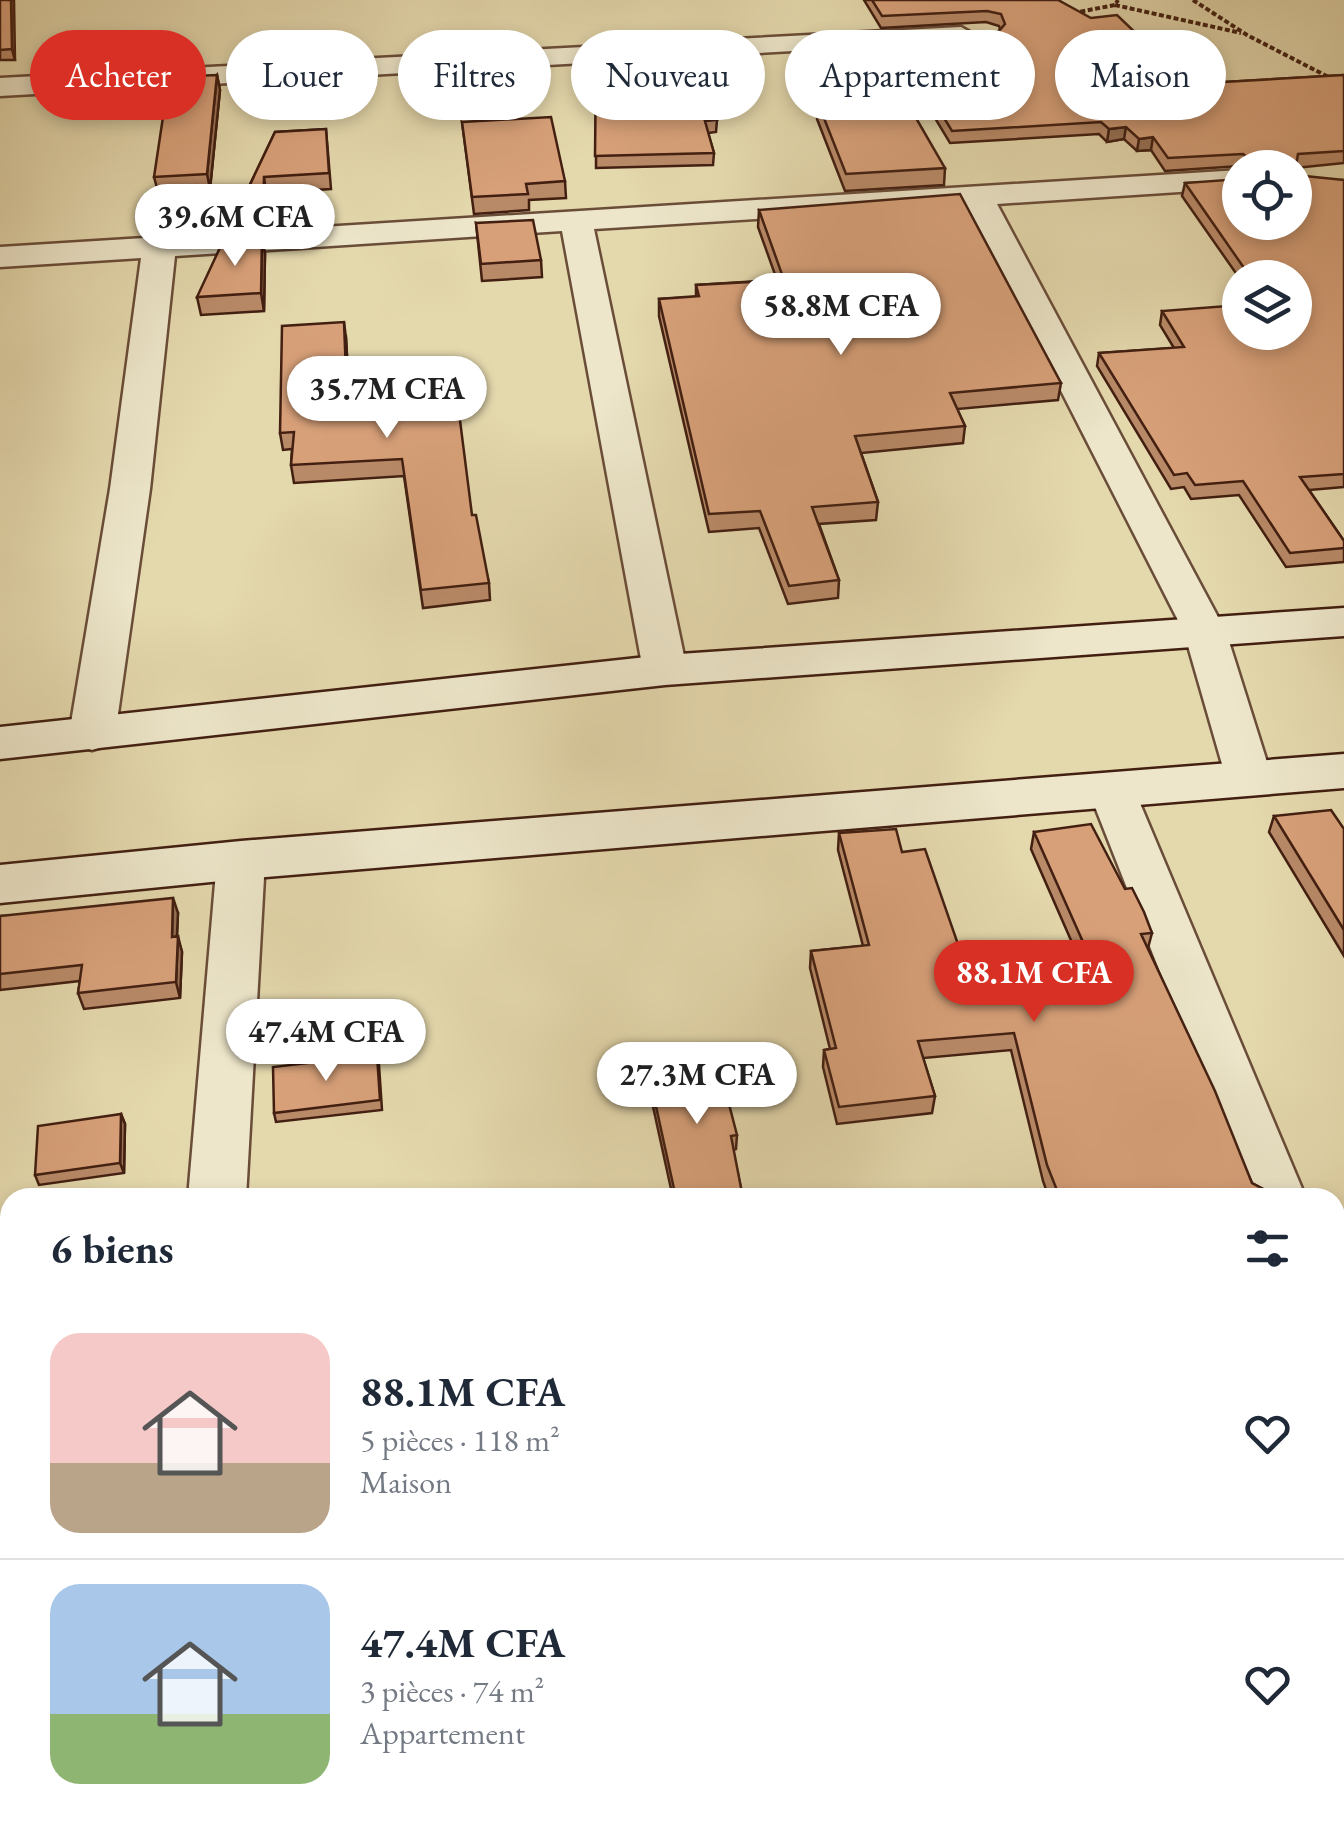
<!DOCTYPE html>
<html lang="fr">
<head>
<meta charset="utf-8">
<style>
	body { margin:0; font-family:"EB Garamond",serif; background:#f2f2f3; color:#1f2937; height:100vh; display:flex; flex-direction:column; font-size:38px; white-space:nowrap }
	* { box-sizing:border-box; margin:0 }
	p { font-size:32px; color:#747a83 }
	.icon { flex:none; width:55px; height:55px; fill:none; stroke:currentColor; stroke-width:2; stroke-linecap:round; stroke-linejoin:round }
	.map { position:relative; flex:1; overflow:hidden }
	.drawer { position:absolute; left:0px; top:1188px; width:1345px; height:642px; display:flex; flex-direction:column; background:#fff; border-radius:30px 30px 0 0; box-shadow:0 5px 15px #0003 }
	.drawer>* { flex:none }
	.hud { position:absolute; left:30px; top:30px; width:1285px; height:90px; display:flex; gap:20px }
	.fabs { position:absolute; left:1222px; top:150px; display:grid; gap:20px }
	.fabs a { display:grid; place-items:center; width:90px; height:90px; border-radius:50%; background:#fff; box-shadow:0 5px 15px #0003; font-size:50px }
	.price { position:absolute; translate:-50% -85px; padding:0 22px; border-radius:35px; background:#fff; color:#222; font-size:32px; line-height:65px; filter:drop-shadow(0 2px 5px #0008) }
	.price::after { content:''; position:absolute; left:50%; top:60px; width:30px; height:22px; margin-left:-15px; background:inherit; clip-path:polygon(0 0,100% 0,50% 100%) }
	.price.current { background:#d93025; color:#fff }
	ul { padding:0; list-style:none }
	li { display:flex; align-items:center; gap:30px; height:250px; padding:0 50px }
	li+li { border-top:2px solid #e0e1e3 }
	li span { display:grid; place-items:center; flex:none; width:280px; height:200px; border-radius:30px; color:#555 }
	li>.icon { margin-inline-start:auto }
	span .icon { width:120px; height:120px; fill:#fffc; stroke-width:1 }
	li b { font-size:42px }
	h2 { display:flex; justify-content:space-between; align-items:center; height:120px; padding:0 50px; font-size:42px }
	.chip { padding:0 35px; border-radius:45px; background:#fff; box-shadow:0 5px 15px #0003; font-size:35px; line-height:90px }
	.chip.current { background:#d93025; color:#fff }
	.map>svg:first-child { display:block }
	.lines { fill:none; stroke-linecap:round; stroke-linejoin:round }
	.street-casing { stroke:#6a4d38; stroke-width:5 }
	.secondary-casing { stroke:#421f11; stroke-width:5 }
	.path { stroke:#421f11; stroke-width:4; stroke-dasharray:5 2.5; stroke-linecap:butt }
	.street { fill:#ede6ca; fill-rule:evenodd }
	.secondary { fill:#ede6ca; fill-rule:evenodd }
	.wall { fill:#b98a68; stroke:#421f11; stroke-width:2.5 }
	.shaded-wall { fill:#967055; stroke:#421f11; stroke-width:2.5 }
	.building { fill:#d7a079; stroke:#421f11; stroke-width:2.5 }
</style>
</head>
<body>
<div class="map">
<svg width="1344" height="1829" viewBox="0 0 1344 1829">
	<rect width="100%" height="100%" fill="#e4d8ad"/>
	<filter id="stains"><feTurbulence type="fractalNoise" baseFrequency=".002" numOctaves="4"/><feColorMatrix values="0 0 0 0 .2 0 0 0 0 .09 0 0 0 0 .02 0 0 0 .5 -.17"/></filter>
	<radialGradient id="worn" r=".72"><stop offset=".6" stop-color="#630" stop-opacity="0"/><stop offset="1" stop-color="#630" stop-opacity=".3"/></radialGradient>
	<g class="lines">
		<defs>
			<path id="street" d="M961 27 975 35 971 41 0 96V78Z
				M1240 170V188L997 204 1226 632 1272 778 1265 789 1249 794 1233 789 1226 778 1184 632 967 206 594 229 687 670 680 680 665 684 650 680 643 670 562 231 175 256 150 489 115 735 108 745 92 750 76 745 69 735 110 489 141 258 0 267V247Z
				M1111 773 1128 778 1134 789 1306 1198H1249L1088 789 1094 778Z
				M241 843 258 848 265 860 246 1198H188L217 860 224 848Z
				M1335 1310 1344 1314V1386L1335 1383Z
				M10 1439V1499L0 1501V1441Z
				M145 1820H219L218 1829H144Z"/>
			<path id="secondary" d="M1344 608V636L665 685 0 759V727L665 655Z
				M1344 754V788L241 879 0 903V865L241 841Z"/>
		</defs>
		<use href="#street" class="street-casing"/>
		<use href="#secondary" class="secondary-casing"/>
		<path class="path" d="M1193 0 1247 35 1344 85
			M1115 5 1241 33
			M1073 13 1115 5 1118 0"/>
		<use href="#street" class="street"/>
		<use href="#secondary" class="secondary"/>
	</g>
	<path class="wall" d="M0 0 15 60H0Z
		M864 0H1058L1189 84 1344 75V163L1295 168 1240 166 1165 171 1151 150 1137 151 1124 139 1107 142 1099 134 950 143 894 50 895 38 998 32 1000 29 999 26 986 22 881 28Z
		M596 59 717 120 716 132 708 133 714 153 713 165 596 168Z
		M217 75 220 90 210 189 158 192 154 177Z
		M818 103 945 168 944 185 845 191 817 119Z
		M462 122 565 181 566 198 529 200V210L474 214Z
		M326 129 331 189 266 193V227L240 228 237 212 275 132Z
		M1344 180V487L1309 490 1344 541V562L1286 567 1239 495 1191 499 1184 487 1171 489 1097 366 1099 353 1174 348 1160 325 1162 311 1240 332 1295 278H1240V279L1182 196 1185 183Z
		M759 210 1061 383 1058 400 957 409 965 426 963 443 861 453 878 502 876 520 819 524 839 580 838 598 788 604 759 528 709 532 659 316V299L696 297V285L777 280 758 227Z
		M476 223 541 260 542 277 482 281Z
		M265 254 264 311 201 315 197 297Z
		M346 338 348 374 472 515 489 583 490 600 423 608 404 476 294 483 291 465 292 449 283 450 280 433Z
		M1274 816 1344 829V956L1269 832Z
		M1034 832 1125 889 1152 933 1148 948 1252 1183 1265 1190 1262 1198H1049L1043 1181 1011 1050 923 1058 935 1096 932 1113 837 1124 823 1067 824 1050 830 1049 810 968 811 951 863 946 838 850 839 833 902 852 970 979 1084 970 1031 849Z
		M178 913 177 936 182 952 180 998 84 1009 78 993 80 981 0 990V916Z
		M379 1065 382 1110 276 1122 274 1113Z
		M647 1065 737 1135 736 1149 733 1150 743 1198H673L647 1079Z
		M121 1114 125 1124 124 1173 39 1185 35 1175Z
		M1344 1423V1516L1335 1518V1424Z
		M1335 1523 1344 1829H1289L1294 1820H1335Z
		M387 1820H481L415 1829H390Z
		M1038 1820H1168L1171 1829H1040Z"/>
	<path class="shaded-wall" d="M11 0H14L15 60 12 49Z
		M217 75 220 90 210 189 207 174Z
		M1126 127 1124 139 1107 142 1109 129Z
		M1153 137 1151 150 1137 151 1139 139Z
		M264 177 266 193V227L263 211Z
		M262 237 265 254 264 311 261 293Z
		M344 322 346 338 349 391 346 374Z
		M173 898 178 913 176 953 172 937Z
		M178 936 182 952 180 998 176 982Z
		M121 1114 125 1124 124 1173 120 1163Z
		M9 1275 10 1278V1345L2 1403 0 1398V1338Z"/>
	<path class="building" d="M0 0H11L12 49 0 50Z
		M872 0H1058L1091 18 1117 15 1189 84 1344 75V151L1298 154 1295 172V168H1245L1247 157 1243 154 1168 158 1153 137 1139 139 1126 127 1109 129 1101 122 952 131 895 38 998 32 1005 24 1001 14 987 11 882 16Z
		M689 53 717 120 705 121 714 153 595 156 596 59Z
		M217 75 207 174 154 177 169 77Z
		M905 99 945 168 846 174 818 103Z
		M551 117 565 181 526 184 528 194 472 197 462 122Z
		M326 129 329 173 264 177 263 211 237 212 275 132Z
		M1295 175 1344 180V474L1300 477 1344 541V548L1290 553 1243 481 1195 485 1187 473 1174 475 1099 353 1184 347 1162 311 1240 305V332H1295V278H1251L1185 183 1240 179V222H1295Z
		M960 194 1061 383 950 393 965 426 855 436 878 502 812 507 839 580 789 586 760 511 709 514 659 299 699 296 696 285 784 280 759 210Z
		M533 220 541 260 481 264 476 223Z
		M262 237 261 293 197 297 224 239Z
		M344 322 346 374 453 365 472 515H476L489 583 421 590 402 459 291 465 294 432 280 433 282 326Z
		M1331 810 1344 829V930L1274 816Z
		M1091 824 1125 889 1132 888 1144 912 1152 933 1141 934 1215 1091 1252 1183 1265 1190 1219 1198H1060L1047 1165 1014 1033 918 1041 935 1096 839 1107 824 1050 836 1048 811 951 869 945 839 833 896 829 902 852 925 849 970 979 1095 969 1034 832Z
		M173 898 172 937 178 936 176 982 78 993 82 965 0 974V916Z
		M716 1054 737 1135 731 1136 743 1198H676L647 1065Z
		M377 1055 380 1100 274 1113 273 1067Z
		M121 1114 120 1163 35 1175 38 1126Z
		M9 1275 0 1338V1276Z
		M1344 1423V1508L1335 1510V1424Z
		M1344 1521V1829H1302L1299 1820H1335V1808L1339 1807 1335 1797V1523Z
		M489 1820H652L654 1829H490Z
		M760 1820H875L877 1829H762Z
		M1046 1820H1168L1171 1829H1049Z
		M23 1822 22 1829H0V1826Z"/>
	<rect width="100%" height="100%" filter="url(#stains)"/>
	<rect width="100%" height="100%" fill="url(#worn)"/>
</svg>
<div class="fabs">
<a><svg class="icon" aria-label="locate" viewBox="0 0 24 24"><circle cx="12" cy="12" r="6"/><path d="M12 2v4M12 18v4M2 12h4M18 12h4"/></svg></a>
<a><svg class="icon" aria-label="layers" viewBox="0 0 24 24"><path d="M12 4l9 5-9 5-9-5zM3 14l9 5 9-5"/></svg></a>
</div>
<b class="price" style="left:235px;top:269px">39.6M CFA</b>
<b class="price" style="left:841px;top:358px">58.8M CFA</b>
<b class="price" style="left:387px;top:441px">35.7M CFA</b>
<b class="price current" style="left:1034px;top:1025px">88.1M CFA</b>
<b class="price" style="left:326px;top:1084px">47.4M CFA</b>
<b class="price" style="left:697px;top:1127px">27.3M CFA</b>
<div class="hud">
<a class="chip current">Acheter</a>
<a class="chip">Louer</a>
<a class="chip">Filtres</a>
<a class="chip">Nouveau</a>
<a class="chip">Appartement</a>
<a class="chip">Maison</a>
</div>
<section class="drawer">
<h2>6 biens<svg class="icon" aria-label="filters" viewBox="0 0 24 24"><path d="M4 7h16M4 17h16"/><circle cx="9" cy="7" r="2"/><circle cx="15" cy="17" r="2"/></svg></h2>
<ul>
<li><span style="background:linear-gradient(#f6c9c9 65%,#b9a48a 0)"><svg class="icon" aria-label="home" viewBox="0 0 24 24"><path d="M3 11l9-7 9 7M6 9v11h12V9"/></svg></span><div><b>88.1M CFA</b><p>5 pièces · 118 m²</p><p>Maison</p></div><svg class="icon" aria-label="heart" viewBox="0 0 24 24"><path d="M12 20l-8-8c-3-5 5-10 8-4 3-6 11-1 8 4z"/></svg></li>
<li><span style="background:linear-gradient(#a9c7e8 65%,#8fb573 0)"><svg class="icon" aria-label="home" viewBox="0 0 24 24"><path d="M3 11l9-7 9 7M6 9v11h12V9"/></svg></span><div><b>47.4M CFA</b><p>3 pièces · 74 m²</p><p>Appartement</p></div><svg class="icon" aria-label="heart" viewBox="0 0 24 24"><path d="M12 20l-8-8c-3-5 5-10 8-4 3-6 11-1 8 4z"/></svg></li>
</ul>
</section>
</div>
</body>
</html>
